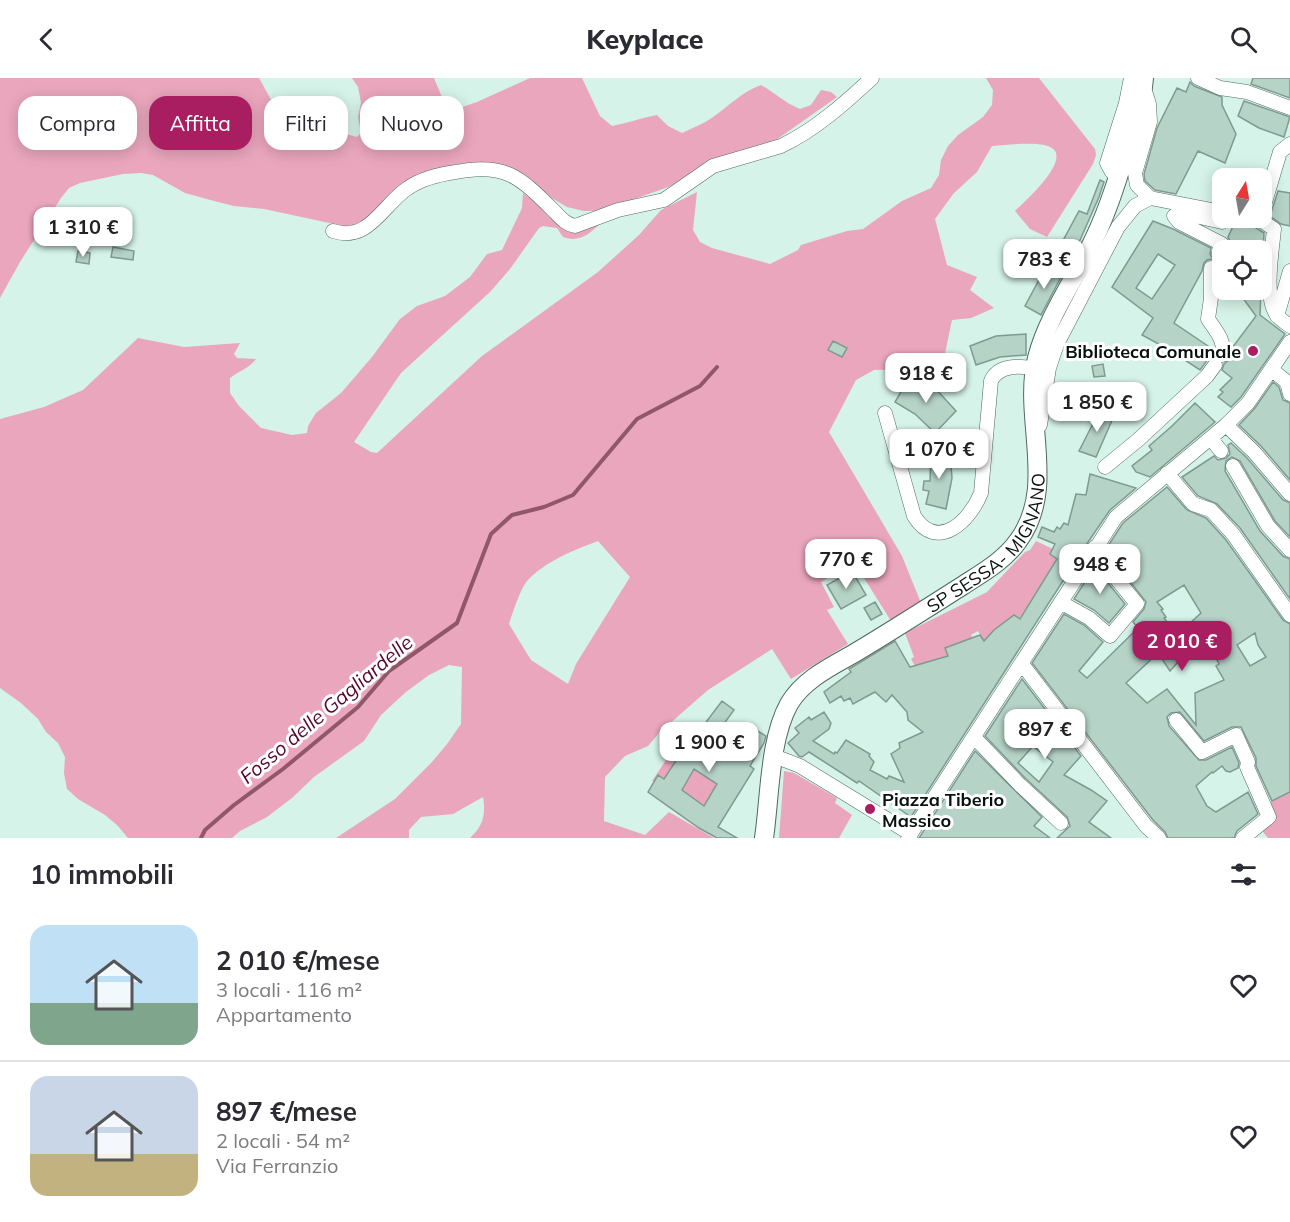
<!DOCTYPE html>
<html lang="it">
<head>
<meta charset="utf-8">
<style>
	body { margin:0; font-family:Mulish,sans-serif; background:#f2f2f3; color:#2b2b33; height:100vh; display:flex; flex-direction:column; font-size:22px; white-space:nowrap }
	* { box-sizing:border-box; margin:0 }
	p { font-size:20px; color:#7c7c81 }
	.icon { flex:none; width:33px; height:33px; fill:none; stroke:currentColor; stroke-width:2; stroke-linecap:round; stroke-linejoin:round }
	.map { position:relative; height:760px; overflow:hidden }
	.panel { display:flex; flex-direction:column; background:#fff; flex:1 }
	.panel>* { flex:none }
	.top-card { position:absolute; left:18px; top:18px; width:600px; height:54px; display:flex; gap:12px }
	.needle { width:39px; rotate:11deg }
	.buttons { position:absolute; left:1212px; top:90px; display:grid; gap:12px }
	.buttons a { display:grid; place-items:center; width:60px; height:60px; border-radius:12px; background:#fff; box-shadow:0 3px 15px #0003; font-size:30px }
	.price { position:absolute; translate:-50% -51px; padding:0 14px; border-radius:12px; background:#fff; color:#222; font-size:20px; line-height:39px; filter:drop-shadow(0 2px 3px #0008) }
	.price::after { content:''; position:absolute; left:50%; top:36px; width:18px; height:14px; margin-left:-9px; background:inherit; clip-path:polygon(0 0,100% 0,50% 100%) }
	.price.current { background:#a91d61; color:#fff }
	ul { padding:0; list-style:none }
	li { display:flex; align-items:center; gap:18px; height:150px; padding:0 30px }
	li+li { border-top:2px solid #e1e1e2 }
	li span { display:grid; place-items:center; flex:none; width:168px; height:120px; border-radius:18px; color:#555 }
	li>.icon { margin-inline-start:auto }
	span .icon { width:72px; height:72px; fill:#fffc; stroke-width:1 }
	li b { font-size:26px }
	h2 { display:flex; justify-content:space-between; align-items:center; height:72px; padding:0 30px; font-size:26px }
	.chip { padding:0 21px; border-radius:18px; background:#fff; box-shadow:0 3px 15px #0003; font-size:21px; line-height:54px }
	.chip.current { background:#a91d61; color:#fff }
	header { display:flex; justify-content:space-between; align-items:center; height:78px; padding:0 30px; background:#fff; font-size:27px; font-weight:800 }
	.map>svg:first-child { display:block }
	.green { fill:#eaa6bd; fill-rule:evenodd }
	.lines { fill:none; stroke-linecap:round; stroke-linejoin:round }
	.stream { stroke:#90576b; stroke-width:4 }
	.building { fill:#b6d3c8; stroke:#7f9a90; stroke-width:1.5; fill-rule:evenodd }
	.minor-casing { stroke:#4f6960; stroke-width:15 }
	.tertiary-casing { stroke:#4f6960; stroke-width:20 }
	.minor { stroke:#fff; stroke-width:14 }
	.tertiary { stroke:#fff; stroke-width:18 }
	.poi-dot { fill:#a91d61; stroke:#fff; stroke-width:2 }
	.labels { text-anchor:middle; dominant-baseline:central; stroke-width:6; stroke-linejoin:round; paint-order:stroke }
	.poi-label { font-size:18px; font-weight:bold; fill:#07120e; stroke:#fff; text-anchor:end }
	.street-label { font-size:18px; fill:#07120e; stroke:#fff }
	.water-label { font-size:20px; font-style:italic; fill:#56062e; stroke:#fff }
</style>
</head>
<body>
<header><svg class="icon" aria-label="back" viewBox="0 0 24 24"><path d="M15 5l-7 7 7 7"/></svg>Keyplace<svg class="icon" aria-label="search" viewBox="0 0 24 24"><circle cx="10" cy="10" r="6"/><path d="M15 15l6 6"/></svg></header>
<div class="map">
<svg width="1290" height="760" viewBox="0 0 1290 760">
	<rect width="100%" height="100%" fill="#d5f3e8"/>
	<path class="green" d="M0 0H259L279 36 294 37 310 34 325 36 343 55 357 59 361 55 358 39 361 24 358 9 352 0H434L448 34 477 24 530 0H582L600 38 612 48C628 45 641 40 657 37L668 48 682 55C692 50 704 46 713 39 729 28 743 13 761 7 775 15 785 25 800 31L811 27 821 12 831 14 837 19 769 67 711 82 671 108 601 133H584L567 129 552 120 524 98 505 88 486 84 457 86 422 97 363 145 348 149 264 131 234 128 214 123 185 115 153 97 141 95 123 96 80 105 69 110 61 120 20 184 0 220Z
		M986 0H1039L1095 71 1096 77 1093 86 1047 159 1030 151 1015 133C1025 123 1081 74 1044 67 1028 64 1008 67 992 68L977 94 954 115 935 141 947 187 977 199 970 212 994 230 971 240 952 242 943 285 930 298 912 291 874 292 856 302 829 354 902 478 921 525 891 543 854 484 821 504 834 529 827 532 848 566 791 601 772 571 708 612 660 654 648 668 625 678 605 699 604 743 645 757 669 734 714 760H470C483 748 486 737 483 719L453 736 421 739 409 752V760H336L395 721 432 684 447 666 461 646 462 589 449 587 429 597 406 614 381 637 364 663 314 699 292 720 267 739 240 753 232 760H128L117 747 105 737 78 721 67 711 64 695 65 679 58 665 46 654 38 641 21 625 0 610V341L44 329 83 312 138 260 184 269 240 265 234 276 237 280 256 281C250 290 239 293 230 300V315L239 328 261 350 292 357 307 355 308 348 316 335 341 315 372 279 400 241 417 228 445 218 470 199 487 176 502 172 522 130 523 115 571 151 600 146C589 156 579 165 563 159L557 150 543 148 539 150 510 191 490 214 401 295 354 364 371 374 377 375 482 278 598 194 639 157 661 132 697 114 693 152 700 164 712 170 770 186 798 172 801 167 847 153 863 151 902 123 931 110 939 97 941 82 948 68 958 57 983 39 992 27 993 12ZM598 463 630 499 576 586 568 606 531 582 509 546C513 534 520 511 528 502 546 483 574 472 598 463Z
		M1036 463 1053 471 1050 476 1057 481 1019 541 1014 537 984 563 978 553 971 557 973 560 945 570 948 578 915 588 911 581 914 579 905 555 987 514 1025 474 1030 472Z
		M674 670 682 673 664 701 658 697 654 704 652 703Z
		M694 691 717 706 704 728 682 712Z
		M784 693 794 695 837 720 835 725 852 737 839 760H779Z
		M1290 714V760H1268L1260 750 1266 727Z"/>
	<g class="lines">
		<path class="stream" d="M201 760 205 752 234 727 283 691 358 629 389 593 457 545 491 456 512 437 544 429 573 417 637 341 700 308 717 289"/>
	</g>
	<path class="building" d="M1253 0H1290V20L1251 6Z
		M1190 4 1194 8 1222 19V27L1236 56 1225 85 1198 73 1176 116 1155 112 1145 103 1144 96 1157 50 1177 10 1186 14Z
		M1244 23 1290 39 1284 59 1259 50 1238 38Z
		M1100 102 1104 104 1099 119 1073 178 1059 170 1079 133 1087 136Z
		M1278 113 1290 115V148L1281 146 1270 138Z
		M1153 143 1173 151 1211 170 1210 176 1213 181 1207 182 1204 185 1202 193 1174 245 1214 272 1213 278 1208 281 1200 292 1168 271 1142 257 1153 240 1112 209ZM1158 176 1175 187 1152 221 1136 210Z
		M1235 144 1253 148 1264 155 1263 172H1229L1231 165 1228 159Z
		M113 169 134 173 133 182 111 179Z
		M78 173 90 175 89 186 76 184Z
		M1047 187 1063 195 1041 237 1025 228Z
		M1237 212H1261L1260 237 1285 256 1241 319 1231 329 1218 319 1223 314 1220 312 1232 300 1222 292 1224 286 1229 282 1232 270 1256 238Z
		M1026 256V277L1000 279 976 287 970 268 996 258Z
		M833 263 847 270 842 279 828 272Z
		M1103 286 1105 298 1094 299 1092 288Z
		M916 299 935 310 956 333 935 355 915 336 895 324 909 300 913 303Z
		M1273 304 1279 309 1283 322 1290 325V402L1261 368 1239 347 1255 330Z
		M1104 324 1106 335 1113 340 1096 379 1079 373Z
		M1195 325 1215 344 1150 399 1136 394 1132 388 1152 372 1149 368 1172 348Z
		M1231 365 1247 380 1283 422 1290 425V459L1275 443 1240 383 1232 379 1226 383 1225 393 1260 453 1283 478 1290 481V521L1240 450 1217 426 1198 418 1182 399 1214 378 1218 382 1226 380 1230 376 1228 367Z
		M938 374H950L952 400 946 431 926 426 929 413 923 412 924 403H930L931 376H938Z
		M1090 396 1136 410 1110 432 1088 464 911 739 859 703 857 705 809 674 802 679 799 678 788 665 799 655 795 650 809 639 811 642 824 634 831 645 829 651 813 663 834 676 835 674 837 675 846 662 870 676 869 678 874 684 870 692 887 701 889 698 904 704 891 676 900 670 899 665 923 654 908 642 907 634 892 617 886 624 875 614 853 626 850 620 844 623 841 618 830 625 824 614 851 594 849 591 895 563 910 589 948 578 945 570 980 557 984 563 994 552 1014 537 1020 541 1057 481 1050 476 1055 466 1038 459 1042 449 1054 454 1057 449 1060 451 1064 445 1068 447 1076 416 1086 417Z
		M1167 409 1187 432 1206 440 1226 462 1283 542 1290 546V714L1272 723 1256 688V680L1241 649H1232L1204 663 1180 634 1171 635 1167 639 1169 648 1199 682H1206L1232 669 1239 685 1238 690 1230 694 1226 693 1222 688 1213 695 1212 694 1196 708 1207 728 1216 734 1248 714 1258 736 1237 753 1234 760H1168L1165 754 1153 742 1032 585 1064 536 1084 547 1103 564 1079 593 1087 600 1138 550 1133 544 1144 531 1146 524 1127 500 1126 491 1108 468 1123 445ZM1184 507 1201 535 1188 547 1196 560 1171 579 1160 566 1163 563 1160 559 1168 552 1164 547 1168 545 1164 540 1166 539 1161 532 1163 531 1157 524ZM1255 555 1258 567 1266 579 1250 588 1237 567ZM1209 567 1219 586 1216 588 1224 602 1195 615 1196 647 1167 611 1147 625 1126 605 1158 575 1170 593 1187 574 1191 579Z
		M1098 483 1107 495 1108 505 1125 526 1109 545 1094 532 1074 521Z
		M852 493 866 517 841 531 827 507Z
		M875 524 882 536 871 542 864 530Z
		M1022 601 1081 678 1064 697 1091 712 1107 723 1089 744 1111 760H1057L1070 748 1067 739 1026 701 985 658ZM1033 668 1053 684 1039 704 1018 685Z
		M722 623 734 632 715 658 730 668 745 645 766 658 764 665 750 688 754 691 718 749 737 760H717L699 750 648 714 658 697 664 701 681 675 675 670 688 650 697 656ZM694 691 717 706 704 728 682 712Z
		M975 673 1042 739 1034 748 1050 760H919Z"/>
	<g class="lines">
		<defs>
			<path id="minor" d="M1198 0 1220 10 1247 14 1290 30
				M1144 10 1149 26 1150 44 1135 95 1137 107 1150 120 1222 134
				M1119 96 1112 94 1107 85 1126 25 1131 0
				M1262 134 1280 74 1290 66
				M1260 140 1259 141 1274 151C1272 173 1264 217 1276 236 1279 241 1285 244 1290 248
				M333 153C369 165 383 126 408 110 421 101 441 96 456 94 504 84 520 99 553 132 560 139 565 146 575 148L618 132 664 122 713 88 781 68C815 52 845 25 872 0
				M1219 175 1222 166 1179 144 1174 138 1178 135H1182L1222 144 1227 140
				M1211 190V220L1208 241C1215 252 1226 263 1222 277
				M1277 238 1290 193
				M1272 292 1287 304 1290 316
				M885 335 914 438C937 475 970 443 981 415L991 303C998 287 1020 287 1035 291
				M1040 347 1049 290 1057 266 1118 149 1135 128 1150 120
				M1226 347 1254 374 1290 416
				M1211 361 1221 373
				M1233 388 1268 448 1290 472
				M1105 389 1138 362 1207 298 1215 287
				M1167 395 1193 426 1211 432 1233 456 1290 537
				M1062 525 1089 540 1110 558 1137 526 1115 499 1119 496 1107 479 1095 469
				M1022 586 1146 748 1159 760
				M1176 642 1202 674 1236 657 1248 684 1247 689 1269 739 1243 760
				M975 660 1020 707 1061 745
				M774 680 782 681 800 688 911 756
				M908 760 1116 439 1226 347 1248 325 1290 264"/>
			<g id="tertiary">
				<path id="s1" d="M764 760C770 720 769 662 789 626 803 602 830 589 853 576 890 554 926 531 962 508 982 495 1004 483 1018 463 1058 409 1022 340 1037 280 1046 244 1069 210 1086 177 1105 142 1117 104 1128 66 1135 44 1142 23 1144 0"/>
			</g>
		</defs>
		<use href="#minor" class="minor-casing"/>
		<use href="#tertiary" class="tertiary-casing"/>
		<use href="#minor" class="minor"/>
		<use href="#tertiary" class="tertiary"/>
	</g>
	<g class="poi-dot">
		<circle cx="1253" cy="273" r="6"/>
		<circle cx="870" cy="731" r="6"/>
	</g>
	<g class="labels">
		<g class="poi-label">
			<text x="1241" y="273">Biblioteca Comunale</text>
			<text x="882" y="721" text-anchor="start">Piazza Tiberio<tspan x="882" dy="21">Massico</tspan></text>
		</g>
		<g class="street-label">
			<text stroke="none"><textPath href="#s1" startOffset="400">SP SESSA- MIGNANO</textPath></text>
		</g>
		<g class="water-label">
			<text transform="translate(326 631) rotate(-40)">Fosso delle Gagliardelle</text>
		</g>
	</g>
</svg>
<div class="buttons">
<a><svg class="needle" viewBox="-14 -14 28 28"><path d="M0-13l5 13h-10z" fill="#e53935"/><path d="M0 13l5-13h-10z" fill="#7c7c81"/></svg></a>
<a><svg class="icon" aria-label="locate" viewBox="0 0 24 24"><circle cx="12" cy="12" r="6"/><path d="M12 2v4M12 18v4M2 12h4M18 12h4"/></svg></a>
</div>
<b class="price" style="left:83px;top:180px">1 310 €</b>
<b class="price" style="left:1044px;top:212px">783 €</b>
<b class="price" style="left:926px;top:326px">918 €</b>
<b class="price" style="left:1097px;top:355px">1 850 €</b>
<b class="price" style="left:939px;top:402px">1 070 €</b>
<b class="price" style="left:846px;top:512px">770 €</b>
<b class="price" style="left:1100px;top:517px">948 €</b>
<b class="price current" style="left:1182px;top:594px">2 010 €</b>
<b class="price" style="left:1045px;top:682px">897 €</b>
<b class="price" style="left:709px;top:695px">1 900 €</b>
<div class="top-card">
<a class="chip">Compra</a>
<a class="chip current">Affitta</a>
<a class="chip">Filtri</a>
<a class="chip">Nuovo</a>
</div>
</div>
<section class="panel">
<h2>10 immobili<svg class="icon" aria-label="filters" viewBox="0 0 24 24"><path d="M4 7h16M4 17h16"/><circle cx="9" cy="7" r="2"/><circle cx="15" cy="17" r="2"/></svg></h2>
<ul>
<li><span style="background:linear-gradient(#bfe0f5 65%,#7fa58c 0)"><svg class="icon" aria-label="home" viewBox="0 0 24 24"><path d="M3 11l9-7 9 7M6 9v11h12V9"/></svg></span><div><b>2 010 €/mese</b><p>3 locali · 116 m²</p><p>Appartamento</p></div><svg class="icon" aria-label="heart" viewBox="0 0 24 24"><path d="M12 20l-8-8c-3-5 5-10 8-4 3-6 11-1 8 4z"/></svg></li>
<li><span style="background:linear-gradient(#c9d6e8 65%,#c2b280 0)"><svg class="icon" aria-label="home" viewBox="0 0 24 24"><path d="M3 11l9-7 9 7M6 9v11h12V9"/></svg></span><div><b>897 €/mese</b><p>2 locali · 54 m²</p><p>Via Ferranzio</p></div><svg class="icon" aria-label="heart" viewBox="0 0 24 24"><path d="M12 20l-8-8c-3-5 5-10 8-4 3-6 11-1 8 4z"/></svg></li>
</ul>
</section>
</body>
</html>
